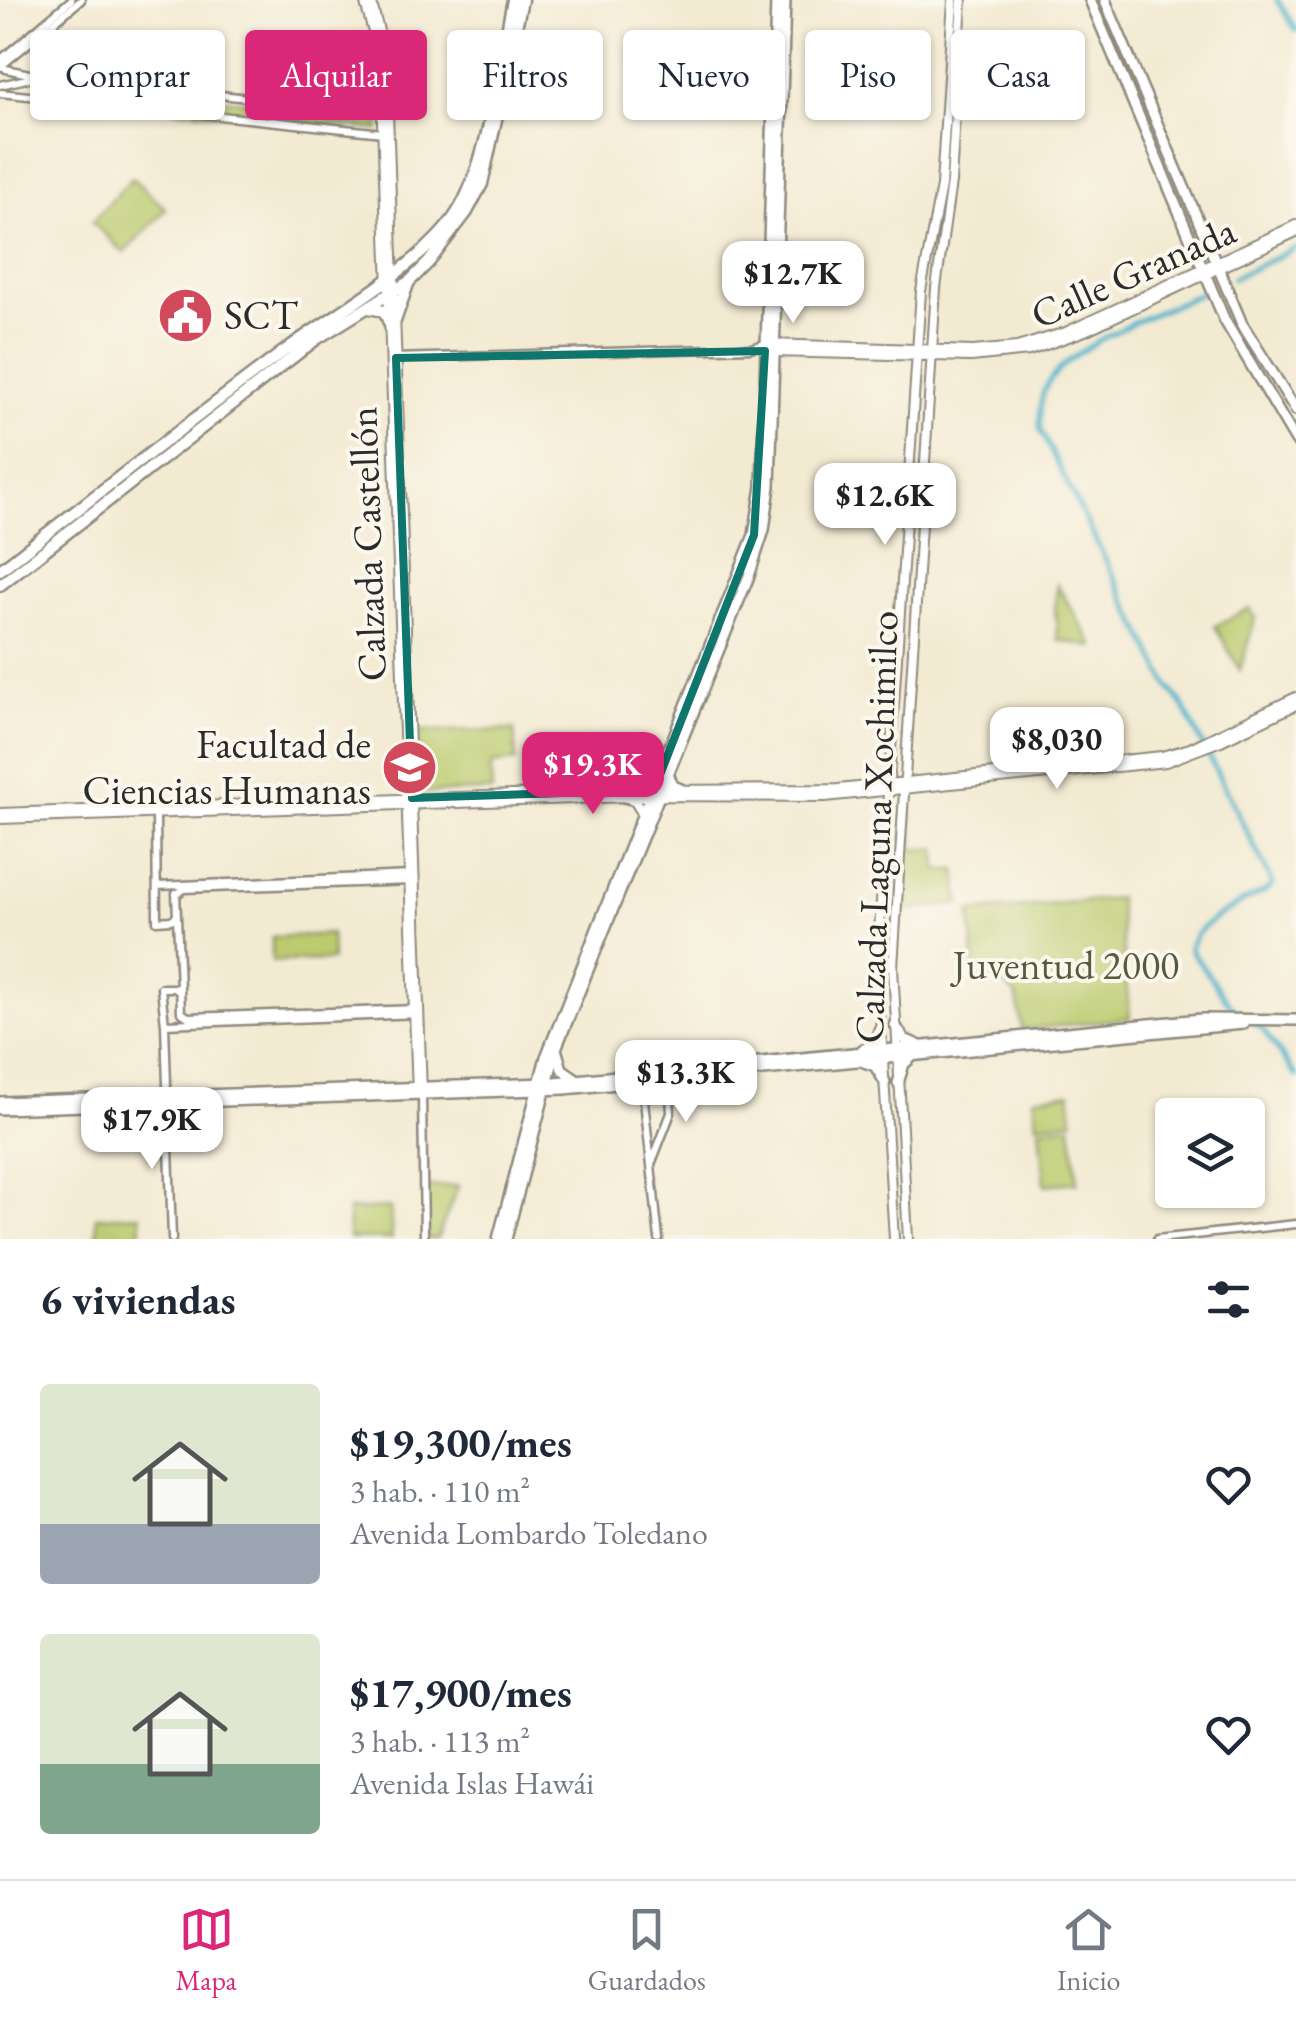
<!DOCTYPE html>
<html lang="es">
<head>
<meta charset="utf-8">
<style>
	body { margin:0; font-family:"EB Garamond",serif; background:#f6f6f7; color:#1f2937; height:100vh; display:flex; flex-direction:column; font-size:38px; white-space:nowrap }
	* { box-sizing:border-box; margin:0 }
	p { font-size:32px; color:#747a83 }
	.icon { flex:none; width:55px; height:55px; fill:none; stroke:currentColor; stroke-width:2; stroke-linecap:round; stroke-linejoin:round }
	.map { position:relative; height:1239px; overflow:hidden }
	.drawer { display:flex; flex-direction:column; background:#fff; flex:1 }
	.drawer>* { flex:none }
	.top-card { position:absolute; left:30px; top:30px; width:1238px; height:90px; display:flex; gap:20px }
	.tools { position:absolute; left:1155px; top:1098px; display:grid; gap:20px }
	.tools a { display:grid; place-items:center; width:110px; height:110px; border-radius:10px; background:#fff; box-shadow:0 2px 8px #0004; font-size:50px }
	.price { position:absolute; translate:-50% -85px; padding:0 22px; border-radius:20px; background:#fff; color:#222; font-size:32px; line-height:65px; filter:drop-shadow(0 2px 5px #0008) }
	.price::after { content:''; position:absolute; left:50%; top:60px; width:30px; height:22px; margin-left:-15px; background:inherit; clip-path:polygon(0 0,100% 0,50% 100%) }
	.price.active { background:#db2777; color:#fff }
	ul { padding:0; list-style:none }
	li { display:flex; align-items:center; gap:30px; height:250px; padding:0 40px }
	li span { display:grid; place-items:center; flex:none; width:280px; height:200px; border-radius:10px; color:#555 }
	li>.icon { margin-inline-start:auto }
	span .icon { width:120px; height:120px; fill:#fffc; stroke-width:1 }
	li b { font-size:42px }
	h2 { display:flex; justify-content:space-between; align-items:center; height:120px; padding:0 40px; font-size:42px }
	.chip { padding:0 35px; border-radius:10px; background:#fff; box-shadow:0 2px 8px #0004; font-size:35px; line-height:90px }
	.chip.active { background:#db2777; color:#fff }
	.tab-bar { display:flex; justify-content:space-around; align-items:center; height:140px; border-top:2px solid #e0e1e3; background:#fff; font-size:28px; color:#747a83 }
	.tab-bar a { display:grid; justify-items:center; gap:5px }
	.tab-bar .active { color:#db2777 }
	.map>svg:first-child { display:block }
	.green { fill:#bbcb6e; stroke:#737b4c; stroke-width:2.5 }
	.lines { fill:none; stroke-linecap:round; stroke-linejoin:round }
	.canal { stroke:#4cb3ca; stroke-width:5 }
	.river { stroke:#4cb3ca; stroke-width:6 }
	.tertiary-casing { stroke:#8f8a7e; stroke-width:11 }
	.secondary-casing { stroke:#8f8a7e; stroke-width:12 }
	.primary-casing { stroke:#8f8a7e; stroke-width:14 }
	.trunk-casing { stroke:#8f8a7e; stroke-width:15 }
	.tertiary { stroke:#fff; stroke-width:6 }
	.secondary { stroke:#fff; stroke-width:8 }
	.primary { stroke:#fff; stroke-width:9 }
	.trunk { stroke:#fff; stroke-width:10 }
	.marked { fill:none; stroke:#0f766e; stroke-width:8; stroke-linejoin:round }
	.labels { text-anchor:middle; dominant-baseline:central; stroke-width:8; stroke-linejoin:round; paint-order:stroke }
	.street-label { font-size:40px; fill:#2b2b2b; stroke:#fbf7ec }
	.poi-label { font-size:40px; fill:#2b2b2b; stroke:#fbf7ec; text-anchor:start }
	.park-label { font-size:40px; fill:#565b3f; stroke:#fbf7ec }
</style>
</head>
<body>
<div class="map">
<svg width="1296" height="1239" viewBox="0 0 1296 1239">
	<rect width="100%" height="100%" fill="#fbf7ec"/>
	<filter id="ink" filterUnits="userSpaceOnUse"><feTurbulence type="fractalNoise" baseFrequency=".01" numOctaves="2"/><feDisplacementMap in="SourceGraphic" scale="20" xChannelSelector="R" yChannelSelector="G"/><feConvolveMatrix kernelMatrix="1 2 1 2 8 2 1 2 1" color-interpolation-filters="sRGB"/></filter>
	<filter id="wash" filterUnits="userSpaceOnUse"><feTurbulence type="fractalNoise" baseFrequency=".0048" numOctaves="4" result="noise"/><feDisplacementMap in="SourceGraphic" scale="40" xChannelSelector="R" yChannelSelector="G"/><feGaussianBlur stdDeviation="2.25" result="paint"/><feColorMatrix in="noise" values="0 0 0 0 0 0 0 0 0 0 0 0 0 0 0 0 0 1.4 0 .05"/><feComposite in="paint" operator="in"/></filter>
	<g filter="url(#wash)">
		<rect width="100%" height="100%" fill="#f3ead2"/>
		<path class="green" d="M103 86 200 96 189 111 88 99Z
			M207 97 299 107 301 123 195 111Z
			M304 106 379 114V130L303 122Z
			M132 178 166 209 124 253 92 222Z
			M1057 585 1094 646 1092 647 1058 640 1055 610Z
			M1250 608 1255 618 1240 670 1215 626Z
			M514 730 516 761 491 764 492 791 416 793 414 731Z
			M910 803 913 850 937 848 938 870H956L960 904 902 910 899 906 906 811Z
			M1118 898 1130 1018 1022 1030 1017 997 1000 979 976 980 970 912Z
			M331 934 332 960 272 961V937Z
			M1070 1093 1073 1120 1037 1124 1034 1097Z
			M1071 1125 1078 1182 1045 1185 1040 1128Z
			M458 1186 437 1239H427L426 1187Z
			M390 1208 392 1239H349L348 1210Z
			M140 1215 141 1239H97L96 1217Z"/>
		<g class="lines">
			<path class="canal" d="M1233 278 1296 248
				M1206 291C1163 311 1062 346 1044 391 1039 402 1040 418 1040 429L1169 687 1183 706 1273 883 1270 888C1247 901 1193 922 1190 949L1229 1004 1263 1030 1296 1076"/>
			<path class="river" d="M1277 0 1296 30"/>
		</g>
	</g>
	<g filter="url(#ink)">
		<g class="lines">
			<defs>
				<path id="tertiary" d="M0 60 71 0
					M2 65 6 69 34 75
					M0 67 81 0
					M0 85 40 76 382 112
					M0 93 383 133
					M392 358 751 348 765 344
					M156 814 157 921 171 920 177 916
					M158 886 411 875
					M176 893 181 1012
					M176 895 184 889 412 881
					M181 1012 188 1017 417 1009
					M165 1024 419 1014
					M642 1082 659 1239
					M422 1095 424 1239
					M652 1162 671 1113 669 1079
					M172 1239 165 1024 161 988H175L180 993
					M1157 1239 1296 1224"/>
				<path id="secondary" d="M364 0 377 46 381 94 417 1093
					M371 0 383 46 387 83 422 1093
					M772 344 973 351 1017 347 1066 332 1296 225
					M772 352 971 357 1029 351 1085 331 1296 232
					M0 813 654 790 838 789 1162 756 1190 748 1296 697
					M0 819 659 796 825 797 1166 762 1221 741 1296 705
					M894 1239 877 963 921 291 941 186 953 0
					M908 1239 893 967 936 288 951 182 962 0"/>
				<path id="primary" d="M1090 0 1225 321 1296 441
					M1105 0 1242 324 1296 410
					M669 775 672 785 683 790
					M624 797 635 800 643 813
					M895 1025 904 1039 918 1045
					M862 1050 874 1043 881 1026
					M557 1052 562 1069 575 1078
					M861 1061 875 1066 885 1082
					M898 1083 904 1064 913 1056
					M0 1102 545 1083 1201 1019 1296 1020
					M0 1109 565 1089 1243 1024
					M498 1239 546 1057 754 535 762 487 776 0
					M506 1239 557 1046 749 576 764 530 770 486 785 0"/>
				<path id="trunk" d="M369 308 384 311 390 325
					M395 321 408 284
					M0 570C97 495 192 419 291 346 339 311 426 263 457 213 489 163 500 61 513 0
					M0 585 315 340 410 281 429 262 467 212 482 184 522 0"/>
			</defs>
			<use href="#tertiary" class="tertiary-casing"/>
			<use href="#secondary" class="secondary-casing"/>
			<use href="#primary" class="primary-casing"/>
			<use href="#trunk" class="trunk-casing"/>
			<use href="#tertiary" class="tertiary"/>
			<use href="#secondary" class="secondary"/>
			<use href="#primary" class="primary"/>
			<use href="#trunk" class="trunk"/>
		</g>
	</g>
	<path class="marked" d="M765 351 754 535 654 790 412 798 396 358Z"/>
	<defs>
		<symbol id="civic-disc" viewBox="-11 -11 22 22"><circle r="9.5" fill="#d1495b" stroke="#fbf7ec"/><path d="M-.6-6.5H3V-4.5H.6V-3L4-1V1h2V6H-6V1h2V-1L-.6-3ZM-1.2 2.5V6h2.4V2.5Z" fill="#fff"/></symbol>
		<symbol id="university-disc" viewBox="-11 -11 22 22"><circle r="9.5" fill="#d1495b" stroke="#fbf7ec"/><path d="M0-5L7-2L0 1L-7-2ZM-4 1L0 2.5L4 1V4Q0 6-4 4Z" fill="#fff"/></symbol>
	</defs>
	<g fill-rule="evenodd">
		<use href="#civic-disc" x="154" y="284" width="63" height="63"/>
		<use href="#university-disc" x="378" y="736" width="63" height="63"/>
	</g>
	<g class="labels">
		<g class="street-label">
			<text transform="translate(1133 272) rotate(-24)">Calle Granada</text>
			<text transform="translate(367 544) rotate(-92)">Calzada Castellón</text>
			<text transform="translate(876 827) rotate(-88)">Calzada Laguna Xochimilco</text>
		</g>
		<g class="poi-label">
			<text x="224" y="315">SCT</text>
			<text x="371" y="744" text-anchor="end">Facultad de<tspan x="371" dy="46">Ciencias Humanas</tspan></text>
		</g>
		<g class="park-label">
			<text x="1066" y="965">Juventud 2000</text>
		</g>
	</g>
</svg>
<div class="tools">
<a><svg class="icon" aria-label="layers" viewBox="0 0 24 24"><path d="M12 4l9 5-9 5-9-5zM3 14l9 5 9-5"/></svg></a>
</div>
<b class="price" style="left:793px;top:326px">$12.7K</b>
<b class="price" style="left:885px;top:548px">$12.6K</b>
<b class="price" style="left:1057px;top:792px">$8,030</b>
<b class="price active" style="left:593px;top:817px">$19.3K</b>
<b class="price" style="left:686px;top:1125px">$13.3K</b>
<b class="price" style="left:152px;top:1172px">$17.9K</b>
<div class="top-card">
<a class="chip">Comprar</a>
<a class="chip active">Alquilar</a>
<a class="chip">Filtros</a>
<a class="chip">Nuevo</a>
<a class="chip">Piso</a>
<a class="chip">Casa</a>
</div>
</div>
<section class="drawer">
<h2>6 viviendas<svg class="icon" aria-label="filters" viewBox="0 0 24 24"><path d="M4 7h16M4 17h16"/><circle cx="9" cy="7" r="2"/><circle cx="15" cy="17" r="2"/></svg></h2>
<ul>
<li><span style="background:linear-gradient(#dfe7d0 70%,#9aa5b1 0)"><svg class="icon" aria-label="home" viewBox="0 0 24 24"><path d="M3 11l9-7 9 7M6 9v11h12V9"/></svg></span><div><b>$19,300/mes</b><p>3 hab. · 110 m²</p><p>Avenida Lombardo Toledano</p></div><svg class="icon" aria-label="heart" viewBox="0 0 24 24"><path d="M12 20l-8-8c-3-5 5-10 8-4 3-6 11-1 8 4z"/></svg></li>
<li><span style="background:linear-gradient(#dfe7d0 65%,#7fa58c 0)"><svg class="icon" aria-label="home" viewBox="0 0 24 24"><path d="M3 11l9-7 9 7M6 9v11h12V9"/></svg></span><div><b>$17,900/mes</b><p>3 hab. · 113 m²</p><p>Avenida Islas Hawái</p></div><svg class="icon" aria-label="heart" viewBox="0 0 24 24"><path d="M12 20l-8-8c-3-5 5-10 8-4 3-6 11-1 8 4z"/></svg></li>
</ul>
</section>
<nav class="tab-bar">
<a class="active"><svg class="icon" aria-label="map" viewBox="0 0 24 24"><path d="M3 6l6-2 6 2 6-2v14l-6 2-6-2-6 2zM9 4v14M15 6v14"/></svg>Mapa</a>
<a><svg class="icon" aria-label="saved" viewBox="0 0 24 24"><path d="M7 4h10v16l-5-4-5 4z"/></svg>Guardados</a>
<a><svg class="icon" aria-label="home" viewBox="0 0 24 24"><path d="M3 11l9-7 9 7M6 9v11h12V9"/></svg>Inicio</a>
</nav>
</body>
</html>
